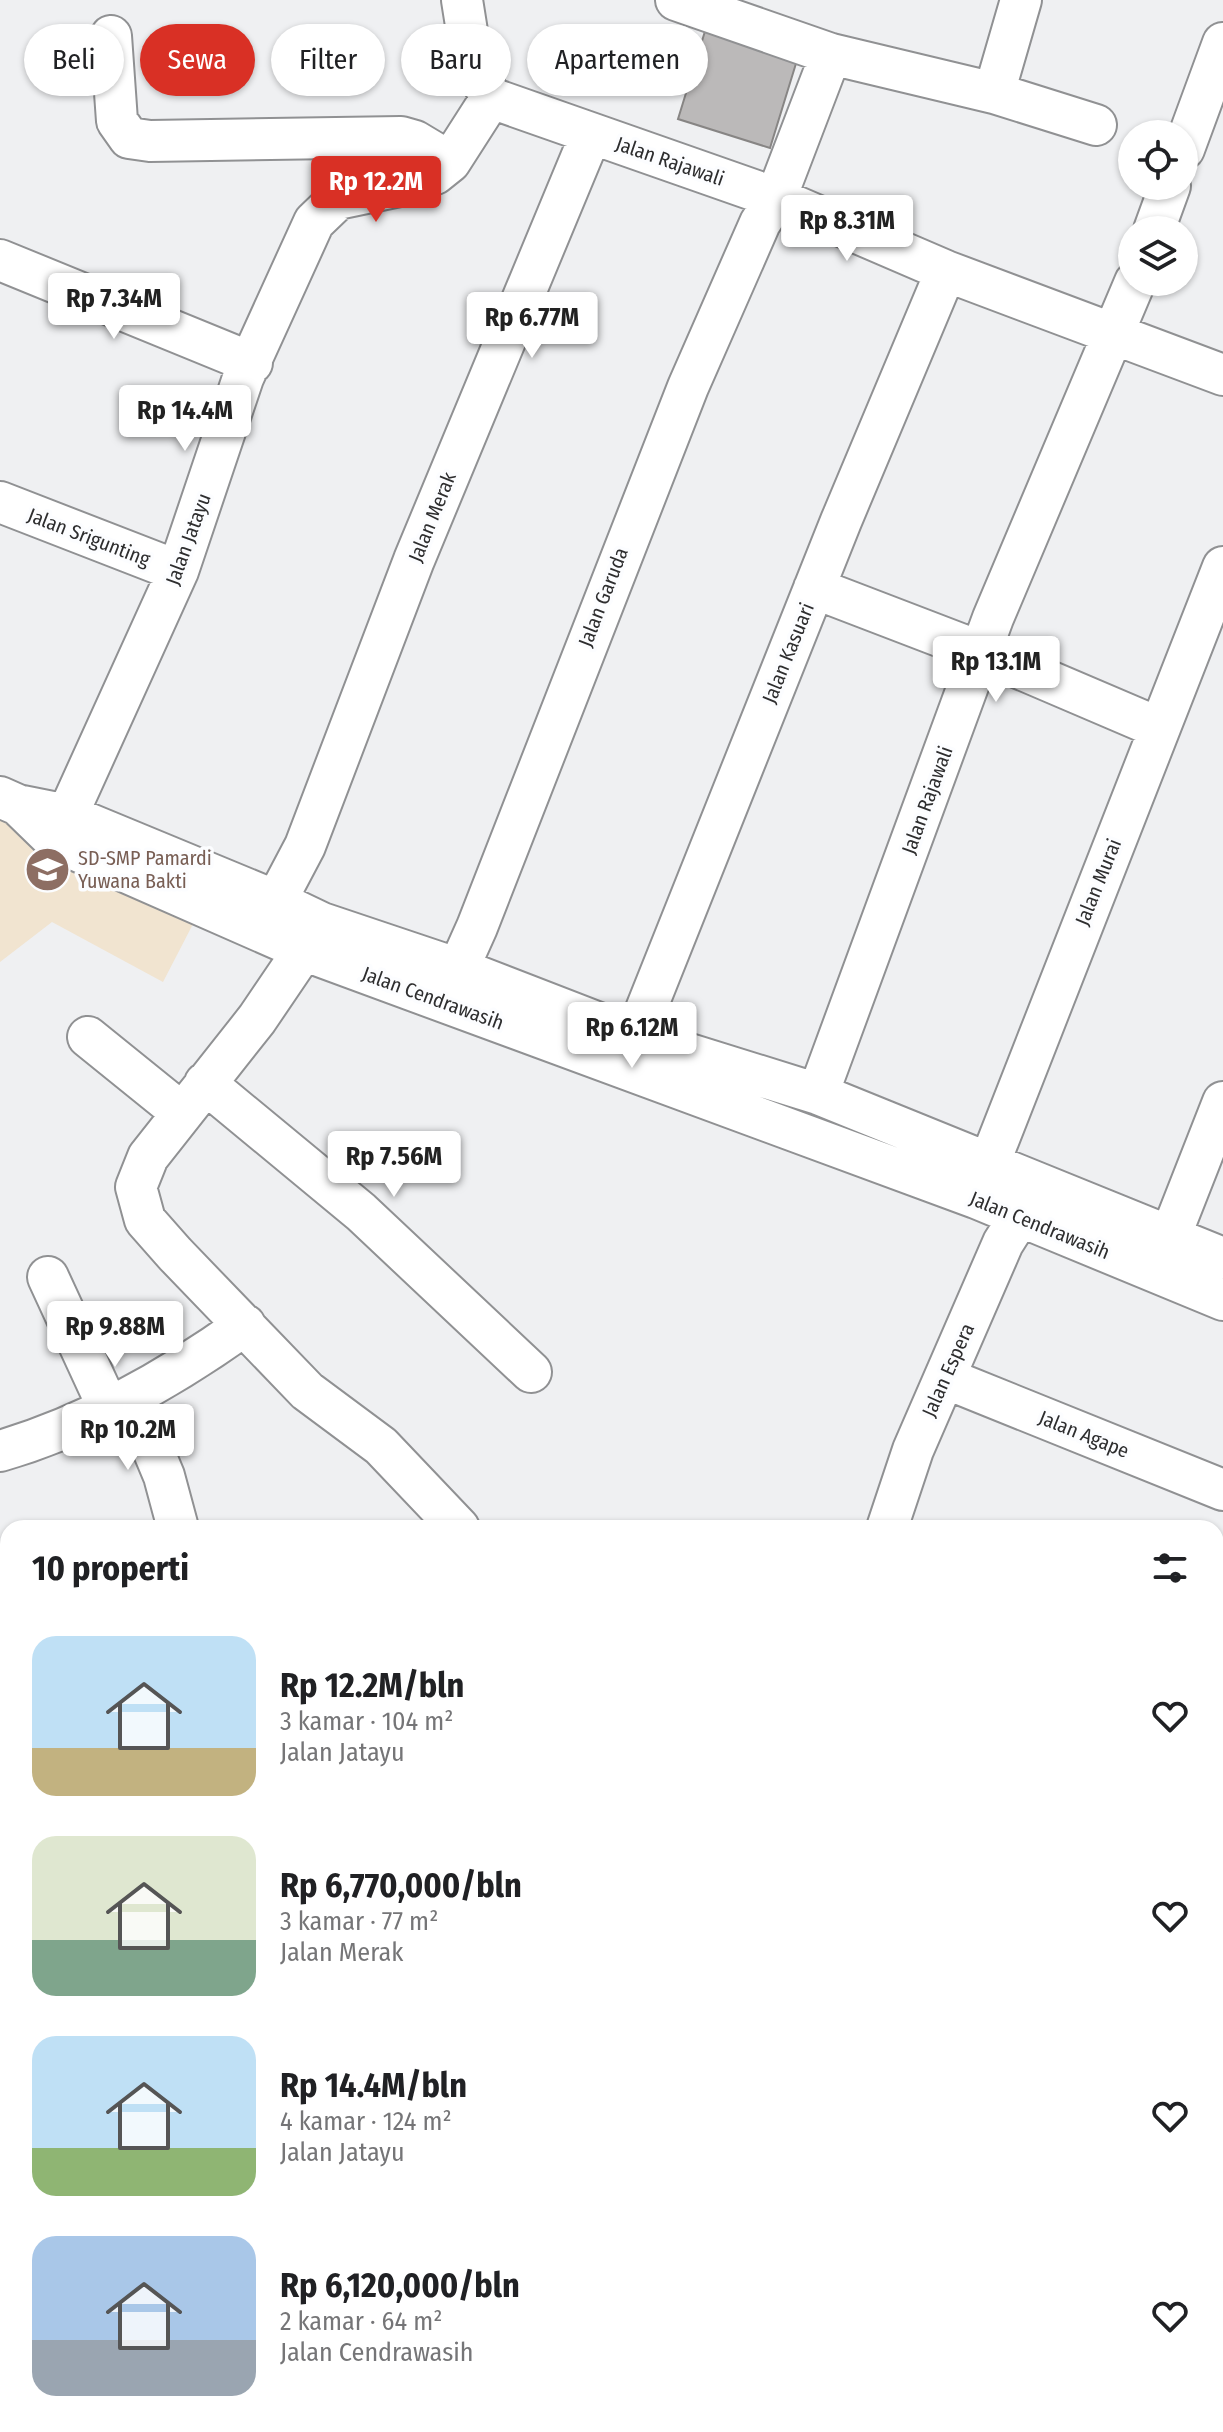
<!DOCTYPE html>
<html lang="id">
<head>
<meta charset="utf-8">
<style>
	body { margin:0; font-family:"Fira Sans Condensed",sans-serif; background:#f2f2f2; color:#202124; height:100vh; display:flex; flex-direction:column; font-size:30px; white-space:nowrap }
	* { box-sizing:border-box; margin:0 }
	p { font-size:26px; color:#757577 }
	.icon { flex:none; width:44px; height:44px; fill:none; stroke:currentColor; stroke-width:2; stroke-linecap:round; stroke-linejoin:round }
	.map { position:relative; flex:1; overflow:hidden }
	.details { position:absolute; left:0px; top:1520px; width:1224px; height:912px; display:flex; flex-direction:column; background:#fff; border-radius:24px 24px 0 0; box-shadow:0 2px 6px #0004 }
	.details>* { flex:none }
	.top-card { position:absolute; left:24px; top:24px; width:800px; height:72px; display:flex; gap:16px }
	.fabs { position:absolute; left:1118px; top:120px; display:grid; gap:16px }
	.fabs a { display:grid; place-items:center; width:80px; height:80px; border-radius:50%; background:#fff; box-shadow:0 2px 6px #0004; font-size:40px }
	.price { position:absolute; translate:-50% -68px; padding:0 18px; border-radius:8px; background:#fff; color:#222; font-size:26px; line-height:52px; filter:drop-shadow(0 2px 4px #0008) }
	.price::after { content:''; position:absolute; left:50%; top:48px; width:24px; height:18px; margin-left:-12px; background:inherit; clip-path:polygon(0 0,100% 0,50% 100%) }
	.price.selected { background:#d93025; color:#fff }
	ul { padding:0; list-style:none }
	li { display:flex; align-items:center; gap:24px; height:200px; padding:0 32px }
	li span { display:grid; place-items:center; flex:none; width:224px; height:160px; border-radius:24px; color:#555 }
	li>.icon { margin-inline-start:auto }
	span .icon { width:96px; height:96px; fill:#fffc; stroke-width:1 }
	li b { font-size:34px }
	h2 { display:flex; justify-content:space-between; align-items:center; height:96px; padding:0 32px; font-size:34px }
	.pill { padding:0 28px; border-radius:36px; background:#fff; box-shadow:0 2px 6px #0004; font-size:28px; line-height:72px }
	.pill.selected { background:#d93025; color:#fff }
	.map>svg:first-child { display:block }
	.education { fill:#f1e4d0 }
	.building { fill:#bbb9b9; stroke:#878584; stroke-width:2 }
	.lines { fill:none; stroke-linecap:round; stroke-linejoin:round }
	.minor-casing { stroke:#909193; stroke-width:44 }
	.minor { stroke:#fff; stroke-width:40 }
	.labels { text-anchor:middle; dominant-baseline:central; stroke-width:7; stroke-linejoin:round; paint-order:stroke }
	.street-label { font-size:20px; fill:#2e2e2f; stroke:#fcfdff }
	.education-label { font-size:20px; fill:#785e54; stroke:#fcfdff; text-anchor:start }
</style>
</head>
<body>
<div class="map">
<svg width="1223" height="2432" viewBox="0 0 1223 2432">
	<rect width="100%" height="100%" fill="#eff0f2"/>
	<path class="education" d="M0 819 193 924 163 982 52 922 0 962Z"/>
	<path class="building" d="M706 28 798 57 770 148 678 119Z"/>
	<g class="lines">
		<defs>
			<path id="minor" d="M462 0 472 63 491 98
				M676 0 831 54 994 93 1096 125
				M111 36 117 121 129 138 150 141 401 137 415 141 450 162
				M994 93 1021 0
				M491 98 776 198 946 271 1223 375
				M1184 149 1223 43
				M1154 230 1170 186
				M0 260 252 363
				M0 502 178 571
				M814 588 981 652 1159 728
				M0 797 18 805 68 815 276 901 322 923 459 969 635 1037 818 1094 1223 1258
				M18 805 55 841 303 950 976 1198 1223 1300
				M56 840 178 571 243 378 314 222 338 199 400 186 435 174 450 162 491 98
				M276 901 305 846 414 560 591 134
				M318 929 257 1019 148 1157 136 1187 145 1220 175 1254 307 1391 381 1446 459 1528
				M447 994 477 927 688 387 760 223 776 198 831 54
				M88 1037 182 1113
				M635 1037 841 521 946 271
				M205 1083 361 1212 531 1372
				M818 1094 993 618 1135 282
				M980 1187 1223 567
				M1170 1237 1223 1102
				M48 1277 108 1407
				M945 1378 1223 1490
				M131 1397 164 1476 178 1528
				M0 1451C89 1425 171 1378 245 1325
				M887 1528 913 1450 1003 1243 1020 1216
				M1216 1675 1223 1678
				M0 1706 8 1708
				M0 1851H8
				M1216 1903 1223 1899
				M0 2042 8 2050
				M0 2126 8 2118
				M1216 2277 1223 2276
				M0 2416 8 2418
				M40 2424 80 2432
				M1173 2424 1174 2432
				M296 2432 298 2424
				M486 2432 495 2426 519 2432
				M802 2432 803 2424
				M1028 2432V2424"/>
		</defs>
		<use href="#minor" class="minor-casing"/>
		<use href="#minor" class="minor"/>
	</g>
	<defs>
		<symbol id="school-disc" viewBox="-11 -11 22 22"><circle r="9.5" fill="#8d6e63" stroke="#fcfdff"/><path d="M0-5L7-2L0 1L-7-2ZM-4 1L0 2.5L4 1V4Q0 6-4 4Z" fill="#fff"/></symbol>
	</defs>
	<g fill-rule="evenodd">
		<use href="#school-disc" x="22" y="844" width="51" height="51"/>
	</g>
	<g class="labels">
		<g class="street-label">
			<text transform="translate(670 161) rotate(19)">Jalan Rajawali</text>
			<text transform="translate(432 517) rotate(-68)">Jalan Merak</text>
			<text transform="translate(89 537) rotate(21)">Jalan Srigunting</text>
			<text transform="translate(188 539) rotate(-70)">Jalan Jatayu</text>
			<text transform="translate(603 597) rotate(-69)">Jalan Garuda</text>
			<text transform="translate(788 653) rotate(-68)">Jalan Kasuari</text>
			<text transform="translate(927 800) rotate(-70)">Jalan Rajawali</text>
			<text transform="translate(1098 882) rotate(-68)">Jalan Murai</text>
			<text transform="translate(433 998) rotate(20)">Jalan Cendrawasih</text>
			<text transform="translate(1040 1225) rotate(22)">Jalan Cendrawasih</text>
			<text transform="translate(948 1370) rotate(-66)">Jalan Espera</text>
			<text transform="translate(1084 1434) rotate(22)">Jalan Agape</text>
		</g>
		<g class="education-label">
			<text x="78" y="858">SD-SMP Pamardi<tspan x="78" dy="23">Yuwana Bakti</tspan></text>
		</g>
	</g>
</svg>
<div class="fabs">
<a><svg class="icon" aria-label="locate" viewBox="0 0 24 24"><circle cx="12" cy="12" r="6"/><path d="M12 2v4M12 18v4M2 12h4M18 12h4"/></svg></a>
<a><svg class="icon" aria-label="layers" viewBox="0 0 24 24"><path d="M12 4l9 5-9 5-9-5zM3 14l9 5 9-5"/></svg></a>
</div>
<b class="price selected" style="left:376px;top:224px">Rp 12.2M</b>
<b class="price" style="left:847px;top:263px">Rp 8.31M</b>
<b class="price" style="left:114px;top:341px">Rp 7.34M</b>
<b class="price" style="left:532px;top:360px">Rp 6.77M</b>
<b class="price" style="left:185px;top:453px">Rp 14.4M</b>
<b class="price" style="left:996px;top:704px">Rp 13.1M</b>
<b class="price" style="left:632px;top:1070px">Rp 6.12M</b>
<b class="price" style="left:394px;top:1199px">Rp 7.56M</b>
<b class="price" style="left:115px;top:1369px">Rp 9.88M</b>
<b class="price" style="left:128px;top:1472px">Rp 10.2M</b>
<div class="top-card">
<a class="pill">Beli</a>
<a class="pill selected">Sewa</a>
<a class="pill">Filter</a>
<a class="pill">Baru</a>
<a class="pill">Apartemen</a>
</div>
<section class="details">
<h2>10 properti<svg class="icon" aria-label="filters" viewBox="0 0 24 24"><path d="M4 7h16M4 17h16"/><circle cx="9" cy="7" r="2"/><circle cx="15" cy="17" r="2"/></svg></h2>
<ul>
<li><span style="background:linear-gradient(#bfe0f5 70%,#c2b280 0)"><svg class="icon" aria-label="home" viewBox="0 0 24 24"><path d="M3 11l9-7 9 7M6 9v11h12V9"/></svg></span><div><b>Rp 12.2M/bln</b><p>3 kamar · 104 m²</p><p>Jalan Jatayu</p></div><svg class="icon" aria-label="heart" viewBox="0 0 24 24"><path d="M12 20l-8-8c-3-5 5-10 8-4 3-6 11-1 8 4z"/></svg></li>
<li><span style="background:linear-gradient(#dfe7d0 65%,#7fa58c 0)"><svg class="icon" aria-label="home" viewBox="0 0 24 24"><path d="M3 11l9-7 9 7M6 9v11h12V9"/></svg></span><div><b>Rp 6,770,000/bln</b><p>3 kamar · 77 m²</p><p>Jalan Merak</p></div><svg class="icon" aria-label="heart" viewBox="0 0 24 24"><path d="M12 20l-8-8c-3-5 5-10 8-4 3-6 11-1 8 4z"/></svg></li>
<li><span style="background:linear-gradient(#bfe0f5 70%,#8fb573 0)"><svg class="icon" aria-label="home" viewBox="0 0 24 24"><path d="M3 11l9-7 9 7M6 9v11h12V9"/></svg></span><div><b>Rp 14.4M/bln</b><p>4 kamar · 124 m²</p><p>Jalan Jatayu</p></div><svg class="icon" aria-label="heart" viewBox="0 0 24 24"><path d="M12 20l-8-8c-3-5 5-10 8-4 3-6 11-1 8 4z"/></svg></li>
<li><span style="background:linear-gradient(#a9c7e8 65%,#9aa5b1 0)"><svg class="icon" aria-label="home" viewBox="0 0 24 24"><path d="M3 11l9-7 9 7M6 9v11h12V9"/></svg></span><div><b>Rp 6,120,000/bln</b><p>2 kamar · 64 m²</p><p>Jalan Cendrawasih</p></div><svg class="icon" aria-label="heart" viewBox="0 0 24 24"><path d="M12 20l-8-8c-3-5 5-10 8-4 3-6 11-1 8 4z"/></svg></li>
</ul>
</section>
</div>
</body>
</html>
